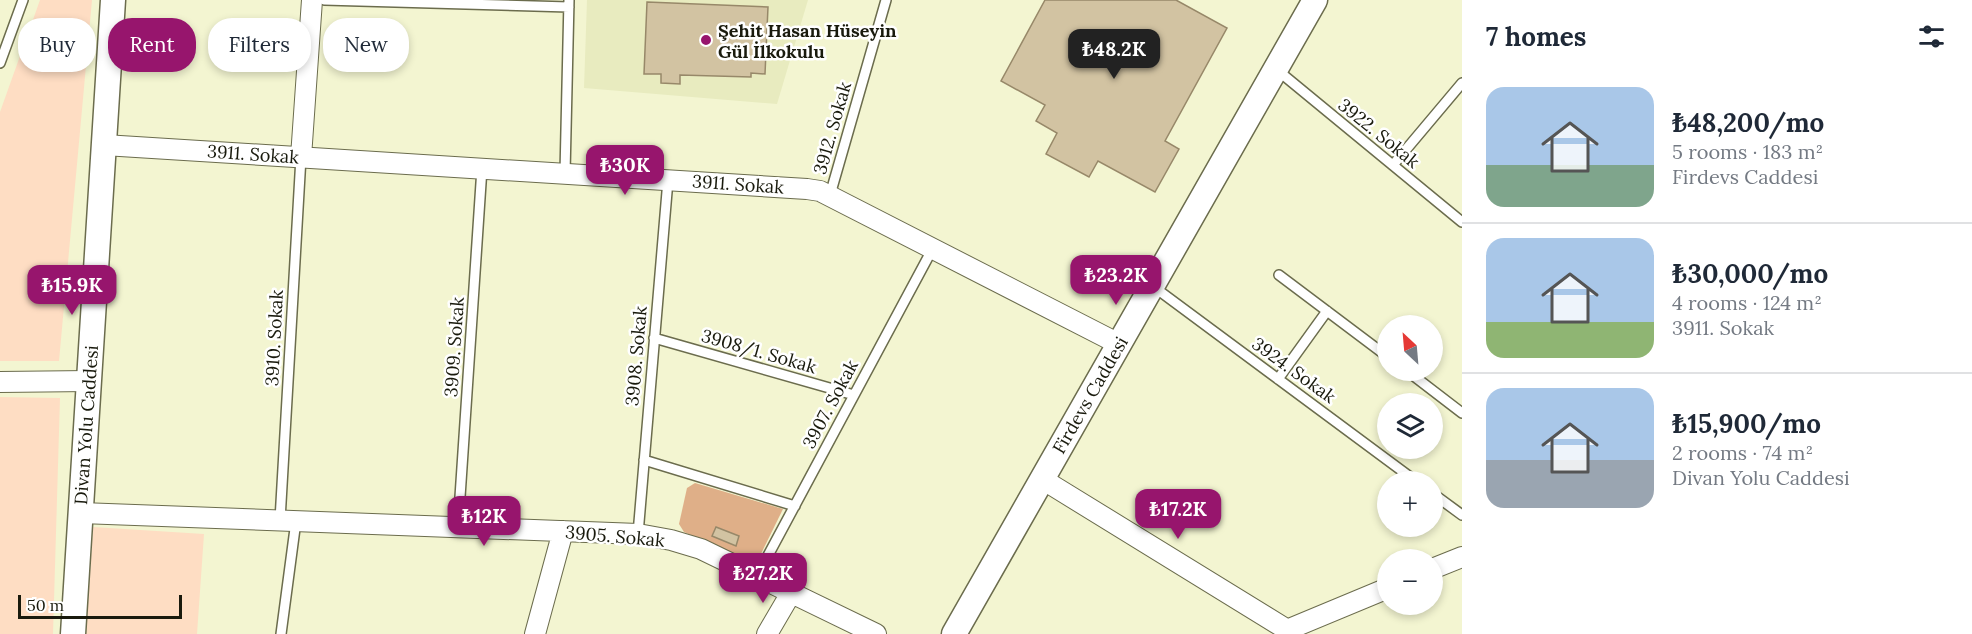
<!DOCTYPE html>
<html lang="en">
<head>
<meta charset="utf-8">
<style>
	body { margin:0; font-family:Lora,serif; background:#f2f2f3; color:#1f2937; height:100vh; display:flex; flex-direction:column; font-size:22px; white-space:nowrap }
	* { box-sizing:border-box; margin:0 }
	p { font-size:20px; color:#747a83 }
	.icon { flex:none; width:33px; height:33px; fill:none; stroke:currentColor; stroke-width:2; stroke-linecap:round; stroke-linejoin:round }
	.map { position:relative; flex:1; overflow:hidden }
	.side { display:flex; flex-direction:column; background:#fff; width:510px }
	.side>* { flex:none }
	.banner { position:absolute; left:18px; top:18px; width:570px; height:54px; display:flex; gap:12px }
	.needle { width:39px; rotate:334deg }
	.buttons { position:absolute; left:1377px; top:315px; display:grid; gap:12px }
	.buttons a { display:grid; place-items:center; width:66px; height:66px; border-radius:50%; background:#fff; box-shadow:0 3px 9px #0003; font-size:30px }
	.scale { position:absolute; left:18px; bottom:15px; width:164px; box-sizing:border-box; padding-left:6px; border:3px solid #191a0d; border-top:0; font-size:16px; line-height:21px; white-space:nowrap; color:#191a0d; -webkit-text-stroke:4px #fff; paint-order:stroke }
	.price { position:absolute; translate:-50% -51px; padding:0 14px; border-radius:12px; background:#97156d; color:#fff; font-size:20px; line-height:39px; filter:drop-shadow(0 2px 3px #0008) }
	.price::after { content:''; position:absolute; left:50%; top:36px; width:18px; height:14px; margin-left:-9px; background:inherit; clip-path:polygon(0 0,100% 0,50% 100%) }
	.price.selected { background:#222; color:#fff }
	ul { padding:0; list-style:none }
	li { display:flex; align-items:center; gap:18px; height:150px; padding:0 24px }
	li+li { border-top:2px solid #e0e1e3 }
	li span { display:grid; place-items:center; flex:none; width:168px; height:120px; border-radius:18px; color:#555 }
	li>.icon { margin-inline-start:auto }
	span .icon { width:72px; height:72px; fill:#fffc; stroke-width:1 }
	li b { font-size:26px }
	h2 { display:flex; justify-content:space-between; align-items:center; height:72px; padding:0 24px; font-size:26px }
	.pill { padding:0 21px; border-radius:24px; background:#fff; box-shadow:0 3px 9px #0003; font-size:21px; line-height:54px }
	.pill.selected { background:#97156d; color:#fff }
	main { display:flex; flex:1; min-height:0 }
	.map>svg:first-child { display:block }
	.built { fill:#e8ebbf }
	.green { fill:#feddc3 }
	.forest { fill:#dfaf88 }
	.building { fill:#d2c3a2; stroke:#978869; stroke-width:1.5 }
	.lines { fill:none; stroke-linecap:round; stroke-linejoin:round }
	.service-casing { stroke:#6b6c4d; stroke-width:12 }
	.minor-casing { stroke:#6b6c4d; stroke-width:22 }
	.tertiary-casing { stroke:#6b6c4d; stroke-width:27 }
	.service { stroke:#fff; stroke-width:9 }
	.minor { stroke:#fff; stroke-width:20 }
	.tertiary { stroke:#fff; stroke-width:24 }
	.poi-dot { fill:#97156d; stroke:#fff; stroke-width:2 }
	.labels { text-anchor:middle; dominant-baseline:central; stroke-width:5; stroke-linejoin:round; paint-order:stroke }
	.poi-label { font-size:18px; font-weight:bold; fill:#191a0d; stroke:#fff; text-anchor:start }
	.street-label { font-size:18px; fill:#191a0d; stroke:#fff }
</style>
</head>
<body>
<main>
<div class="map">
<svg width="1462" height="634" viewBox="0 0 1462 634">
	<rect width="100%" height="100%" fill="#f3f5d1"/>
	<path class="built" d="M587 0H808L777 104 584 88Z"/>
	<path class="green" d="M40 0H92L59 361H0V112Z
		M0 397 60 398 53 634H0Z
		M93 527 204 534 197 634H86Z"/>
	<path class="forest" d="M695 483 783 509 756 564 684 532 679 524 687 488Z"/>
	<path class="building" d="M1045 0H1176L1227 28 1165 141 1179 149 1155 192 1098 161 1089 177 1046 154 1057 133 1036 121 1045 105 1001 81Z
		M647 2 768 7 765 74 751 73V77L680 75V84L661 83V74H644Z
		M716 527 739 536 736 546 712 536Z"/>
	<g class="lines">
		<defs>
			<path id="service" d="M324 0 569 7
				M0 63 23 0
				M1276 69 1462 222
				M1393 165 1462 83
				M565 173 569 0
				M830 195 886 0
				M1279 275 1388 357
				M1154 287 1417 482
				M654 338 854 395
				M1406 370 1462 413
				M1278 379 1327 311
				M644 460 795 506
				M1432 493 1462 515
				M280 520 301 157
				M458 527 482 168
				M638 534 668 180
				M757 576 933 248
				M281 634 296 521"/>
			<path id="minor" d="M104 145 807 189 820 191 1119 344
				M301 157 312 0
				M0 382 89 381
				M1042 479 1294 634
				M81 513 638 534 671 540 701 549 876 634
				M1432 569 1462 557
				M1287 630 1388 588
				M535 634 563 531
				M767 634 791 593"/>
			<path id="tertiary" d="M73 634 113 0
				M954 634 1315 0"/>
		</defs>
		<use href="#service" class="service-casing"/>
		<use href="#minor" class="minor-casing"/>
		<use href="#tertiary" class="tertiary-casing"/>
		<use href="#service" class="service"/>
		<use href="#minor" class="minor"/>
		<use href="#tertiary" class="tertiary"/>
	</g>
	<circle class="poi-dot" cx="706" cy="40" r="6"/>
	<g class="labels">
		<g class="poi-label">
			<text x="718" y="30">Şehit Hasan Hüseyin<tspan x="718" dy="21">Gül İlkokulu</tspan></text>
		</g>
		<g class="street-label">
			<text transform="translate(832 128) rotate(-74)">3912. Sokak</text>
			<text transform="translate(1379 133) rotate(39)">3922. Sokak</text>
			<text transform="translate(253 154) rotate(4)">3911. Sokak</text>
			<text transform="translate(738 184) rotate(4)">3911. Sokak</text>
			<text transform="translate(274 338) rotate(-87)">3910. Sokak</text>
			<text transform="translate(454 347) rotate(-86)">3909. Sokak</text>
			<text transform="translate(759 351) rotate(16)">3908/1. Sokak</text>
			<text transform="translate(636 356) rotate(-85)">3908. Sokak</text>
			<text transform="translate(1294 370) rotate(36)">3924. Sokak</text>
			<text transform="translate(1090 395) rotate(-60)">Firdevs Caddesi</text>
			<text transform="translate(830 404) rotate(-62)">3907. Sokak</text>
			<text transform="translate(86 425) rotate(-86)">Divan Yolu Caddesi</text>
			<text transform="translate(615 536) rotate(5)">3905. Sokak</text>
		</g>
	</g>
</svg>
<div class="buttons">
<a><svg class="needle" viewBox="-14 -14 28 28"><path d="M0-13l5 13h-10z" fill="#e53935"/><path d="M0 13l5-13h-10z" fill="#747a83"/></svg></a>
<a><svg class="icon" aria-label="layers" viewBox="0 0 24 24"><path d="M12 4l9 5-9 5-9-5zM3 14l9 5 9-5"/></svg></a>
<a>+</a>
<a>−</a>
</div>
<div class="scale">50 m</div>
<b class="price selected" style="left:1114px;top:80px">₺48.2K</b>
<b class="price" style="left:625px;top:196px">₺30K</b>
<b class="price" style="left:1116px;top:306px">₺23.2K</b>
<b class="price" style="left:72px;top:316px">₺15.9K</b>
<b class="price" style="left:1178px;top:540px">₺17.2K</b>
<b class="price" style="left:484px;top:547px">₺12K</b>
<b class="price" style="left:763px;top:604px">₺27.2K</b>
<div class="banner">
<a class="pill">Buy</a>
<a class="pill selected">Rent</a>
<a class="pill">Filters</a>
<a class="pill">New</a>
</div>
</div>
<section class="side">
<h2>7 homes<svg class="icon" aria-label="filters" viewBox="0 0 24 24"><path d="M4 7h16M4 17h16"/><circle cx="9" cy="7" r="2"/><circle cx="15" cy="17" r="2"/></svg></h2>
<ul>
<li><span style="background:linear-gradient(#a9c7e8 65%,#7fa58c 0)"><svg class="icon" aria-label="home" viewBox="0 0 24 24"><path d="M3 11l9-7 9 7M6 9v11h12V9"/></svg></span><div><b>₺48,200/mo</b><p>5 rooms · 183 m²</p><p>Firdevs Caddesi</p></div></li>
<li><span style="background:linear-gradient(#a9c7e8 70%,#8fb573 0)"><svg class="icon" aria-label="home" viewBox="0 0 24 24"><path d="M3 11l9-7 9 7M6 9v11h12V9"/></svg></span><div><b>₺30,000/mo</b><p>4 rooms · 124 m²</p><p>3911. Sokak</p></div></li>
<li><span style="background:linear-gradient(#a9c7e8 60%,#9aa5b1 0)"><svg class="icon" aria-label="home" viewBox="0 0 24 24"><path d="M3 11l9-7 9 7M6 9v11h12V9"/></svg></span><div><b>₺15,900/mo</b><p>2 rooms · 74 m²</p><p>Divan Yolu Caddesi</p></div></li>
</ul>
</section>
</main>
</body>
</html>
